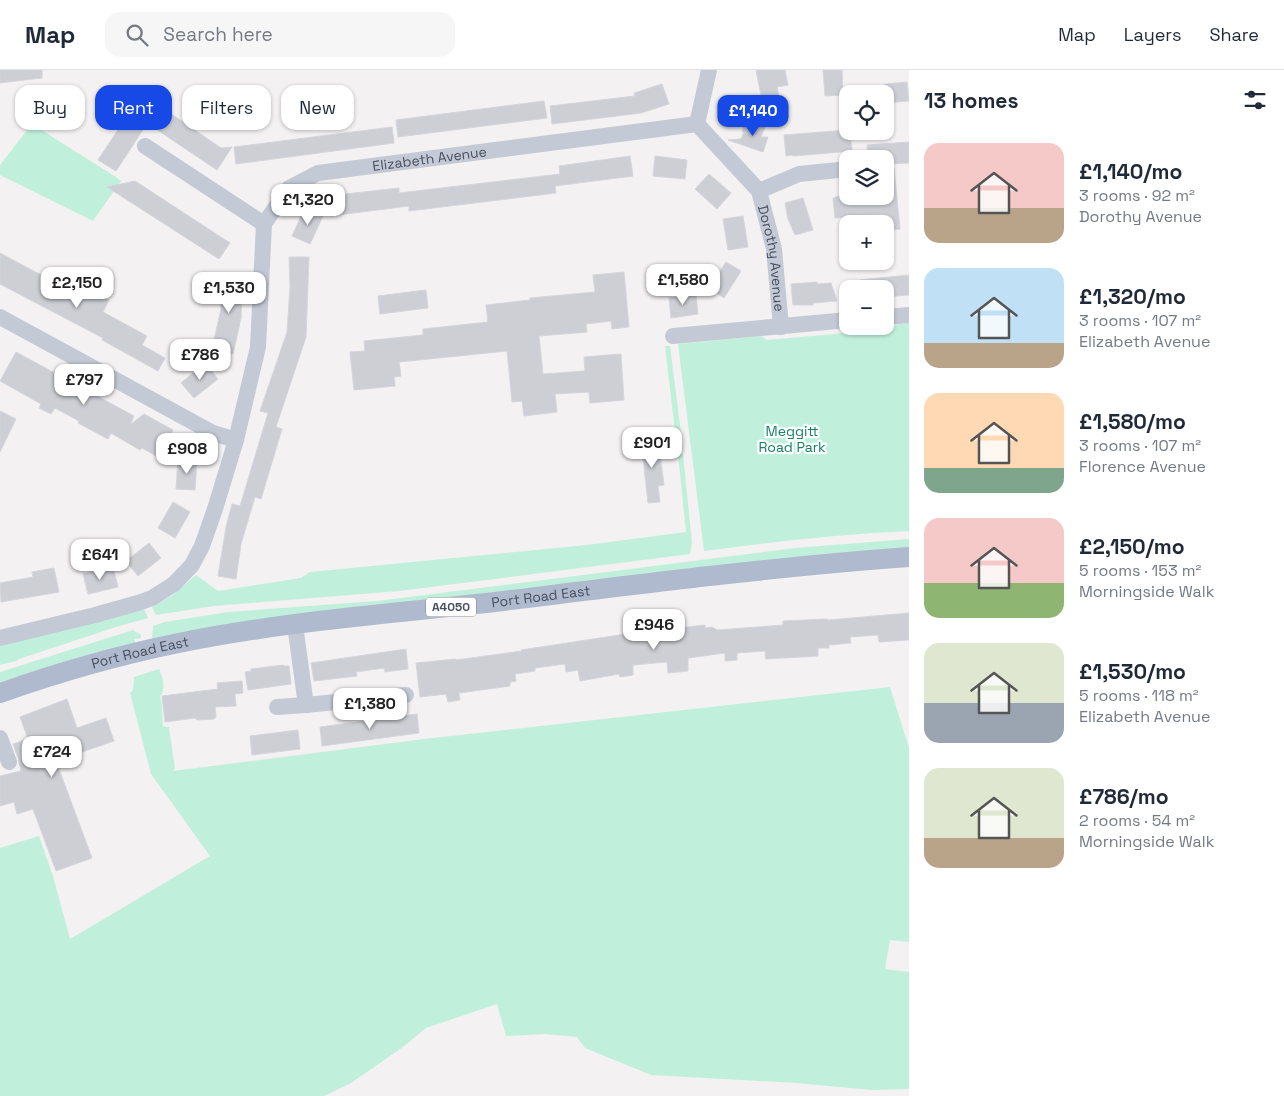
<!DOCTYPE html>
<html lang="en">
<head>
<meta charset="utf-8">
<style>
	body { margin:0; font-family:"Space Grotesk",sans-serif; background:#f6f6f7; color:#1f2937; height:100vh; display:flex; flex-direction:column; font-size:19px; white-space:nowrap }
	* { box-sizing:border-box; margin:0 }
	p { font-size:16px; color:#747a83 }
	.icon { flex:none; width:28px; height:28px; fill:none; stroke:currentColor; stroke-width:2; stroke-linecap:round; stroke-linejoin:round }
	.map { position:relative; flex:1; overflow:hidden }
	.sheet { display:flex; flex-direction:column; background:#fff; width:375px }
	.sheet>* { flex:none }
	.top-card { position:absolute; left:15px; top:15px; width:475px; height:45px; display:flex; gap:10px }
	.controls { position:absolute; left:839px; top:15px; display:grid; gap:10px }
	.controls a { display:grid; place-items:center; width:55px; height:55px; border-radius:10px; background:#fff; box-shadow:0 1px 4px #0004; font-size:25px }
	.price { position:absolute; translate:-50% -42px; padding:0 11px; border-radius:10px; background:#fff; color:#222; font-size:16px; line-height:32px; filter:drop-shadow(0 1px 2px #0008) }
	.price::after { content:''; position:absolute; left:50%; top:30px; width:15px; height:11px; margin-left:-8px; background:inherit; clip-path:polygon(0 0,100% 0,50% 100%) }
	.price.selected { background:#1749e6; color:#fff }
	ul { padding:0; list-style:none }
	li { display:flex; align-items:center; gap:15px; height:125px; padding:0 15px }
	li span { display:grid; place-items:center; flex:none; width:140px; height:100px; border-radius:15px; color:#555 }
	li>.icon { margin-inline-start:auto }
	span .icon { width:60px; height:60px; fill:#fffc; stroke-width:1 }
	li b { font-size:21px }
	h2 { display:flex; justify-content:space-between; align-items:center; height:60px; padding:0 15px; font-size:21px }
	.pill { padding:0 18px; border-radius:15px; background:#fff; box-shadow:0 1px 4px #0004; font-size:18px; line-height:45px }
	.pill.selected { background:#1749e6; color:#fff }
	header { display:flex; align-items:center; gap:30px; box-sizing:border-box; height:70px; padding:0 25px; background:#fff; border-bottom:1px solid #e0e1e3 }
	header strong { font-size:24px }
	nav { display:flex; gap:28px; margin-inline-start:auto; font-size:18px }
	.search { width:350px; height:45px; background:#f6f6f7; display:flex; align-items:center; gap:12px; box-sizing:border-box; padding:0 18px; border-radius:15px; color:#747a83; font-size:19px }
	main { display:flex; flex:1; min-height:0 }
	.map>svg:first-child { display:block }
	.green { fill:#c0f0dc }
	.building { fill:#cdcfd5; stroke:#d5d5dc }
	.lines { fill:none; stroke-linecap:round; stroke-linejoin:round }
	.minor { stroke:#c4cad5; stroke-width:16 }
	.major { stroke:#b0bacf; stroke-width:20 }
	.labels { text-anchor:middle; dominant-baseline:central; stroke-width:4.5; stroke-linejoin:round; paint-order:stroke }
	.shield { fill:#fff; stroke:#7f848f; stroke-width:1 }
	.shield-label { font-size:12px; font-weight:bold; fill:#48505f }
	.street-label { font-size:14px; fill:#48505f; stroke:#fff }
	.park-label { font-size:14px; fill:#168261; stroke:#fff }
</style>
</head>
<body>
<header>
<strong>Map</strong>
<div class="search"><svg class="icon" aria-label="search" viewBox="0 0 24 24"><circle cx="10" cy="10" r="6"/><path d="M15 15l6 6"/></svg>Search here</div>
<nav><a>Map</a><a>Layers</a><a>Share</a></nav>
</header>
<main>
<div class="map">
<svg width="909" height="1026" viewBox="0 0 909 1026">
	<rect width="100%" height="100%" fill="#f3f1f1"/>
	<path class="green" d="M32 54 116 107 121 111 93 151 0 105V95Z
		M909 253V461C840 464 772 472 704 481L678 274 761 266 767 270 891 259 898 254Z
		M665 276H670L683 379H677Z
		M678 384H683L692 473 690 484 399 521 214 536 156 545 152 537 173 525 196 505 218 521 301 508 310 502 587 475 686 462Z
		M909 469V478L152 569 153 556 165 552 228 542 377 531 795 478Z
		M144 539 148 548 116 557 19 589 16 591 0 595V574Z
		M133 560 141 565V568L134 569 136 574 93 583 0 612V602Z
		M159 599C163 607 166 619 160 627 163 636 162 646 163 656L169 657 175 699 173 701 424 669 890 617 909 678V872L890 870 885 899 909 902V1019L872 1020 796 1013 651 1005 585 978 577 967 545 964 506 966 497 934 426 958 403 977 351 1013 324 1026H0V778L39 766 53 806 70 869 210 786 151 704 130 623 133 620 134 607Z"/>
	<path class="building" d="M0 0H42V8L0 13Z
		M756 0H785L788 15 777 17 780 33 763 36Z
		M823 0H842L843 25 825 26Z
		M907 12 909 31 885 33V14Z
		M662 14 669 34 641 43 552 54 550 36 635 26 634 23Z
		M544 31 547 48 398 67 396 50Z
		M131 40 148 52 116 101 98 90Z
		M167 41 221 78 232 77 217 100 156 59Z
		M746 50 765 57 761 67H768L763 82 728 70 741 69 744 62H742Z
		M392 57 394 73 236 94 234 77Z
		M848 60V61H850L852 81 793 86 792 85 786 86 784 65Z
		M909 72V93L885 94V89H868L867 75Z
		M630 86 633 106 555 116 556 123 409 141V136L330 146 328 126 399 118V123L560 104 559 96Z
		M655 86 687 90 685 109 653 106Z
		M885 98H894L900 159 885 160 884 144 835 148 833 128 839 126H885Z
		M709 104 731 123 717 139 695 119Z
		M135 111 230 173 219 189 107 117Z
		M803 128 813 160 795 165 788 149 785 133Z
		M305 138 323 146 310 174 292 166Z
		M743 146 748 177 728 180 723 149Z
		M0 183 73 222 77 214 109 230 103 242 147 266 142 275 165 288 158 301 102 270 103 268 0 214Z
		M289 187H309L306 267 276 357 282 359 261 429 255 427 241 474 236 509 218 506 226 457 232 434 240 436 268 343 260 341 287 262 290 217Z
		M726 192 741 201 724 228 709 218Z
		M624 202 629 257 612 259 611 251 586 254 587 262 539 266 543 304 585 301 584 287 621 284 624 330 590 333 589 322 555 324 557 342 524 346 522 331 512 332 507 281 399 292 401 306 394 307 395 316 354 320 350 282 365 281 364 271 423 265V259L488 252 486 235 530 230V228L595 222 593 205Z
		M221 205H242L241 248 233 284 212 279 221 239Z
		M909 205V225L885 227V219H860V210Z
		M817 212 818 214 831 213 837 231 813 233V235H793L791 214Z
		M426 220 428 238 380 244 378 226Z
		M696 225 698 244 671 248 669 228Z
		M16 282 134 346 130 355 144 344 173 360 158 387 142 378 140 380 111 363 108 369 78 353 79 351 55 338 51 344 39 338 41 334 0 311Z
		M205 293 218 309 194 328 181 313Z
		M0 341 16 349 0 382Z
		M658 368 664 415 658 416 660 432 648 433 641 370Z
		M178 389 197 390 195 420 176 419Z
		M173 432 190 442 175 468 158 458Z
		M149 473 161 488 138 506 126 491Z
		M113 497 118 517 88 524 83 504Z
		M54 498 59 522 1 532 0 513 33 507 32 502Z
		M909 543V570L879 572 878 565 850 567 851 573 829 575V578H818V586L766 589 765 581 737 583V590L725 591V583L688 588V601L668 603 667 592 633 595V605L620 607 619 604 580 611 578 600 566 602 565 594 535 598V601L515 604 516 611 510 612V616L459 623 460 630 448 632 446 624 420 627 416 593 455 589 456 590 522 581 521 580 639 562 638 553 660 551 661 560 705 555V558L712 557 717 560 783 555V551L827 549 828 550Z
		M406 579 408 599 385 602 384 598 356 602 357 606 314 611 311 593Z
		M283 595 284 596H289L291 614 248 620 245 602 251 601V599Z
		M242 611 243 623 235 624 236 636 215 637 216 647 214 649 197 650 195 648 165 652 162 626 218 619 217 613Z
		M67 629 77 658 106 648 114 671 56 691 92 788 56 801 33 739 17 744 14 732 0 736V706L21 701 18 688 13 674 28 669 20 647Z
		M417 644 419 663 322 676 320 657Z
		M298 660 300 679 252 685 250 666Z"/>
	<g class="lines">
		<g class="minor">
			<path id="s1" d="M697 54 759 121 774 179 781 257"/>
			<path d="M697 54 709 0"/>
			<path d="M145 76 264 154"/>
			<path d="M759 121 799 104 848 99"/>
			<path d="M0 247 213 363 236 370"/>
			<path d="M885 247 909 245"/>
			<path d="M673 266 848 250"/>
			<path d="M295 555 306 635 406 625"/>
			<path id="s2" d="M0 568 95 545 138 533 152 528 174 514 192 495 202 476 215 439 236 370 258 277 264 154 289 118 318 103 697 54"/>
			<path d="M277 637 306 635"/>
			<path d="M0 668 9 692"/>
		</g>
		<path class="major" id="s3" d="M0 623C57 603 115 586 174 574 279 552 388 544 495 532 633 515 771 497 909 487"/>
	</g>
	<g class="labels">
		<rect class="shield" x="426" y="527.5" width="50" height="19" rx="4"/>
		<g class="shield-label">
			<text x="451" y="537">A4050</text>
		</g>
		<g class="street-label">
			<text stroke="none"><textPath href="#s2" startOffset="750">Elizabeth Avenue</textPath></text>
			<text stroke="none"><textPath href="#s1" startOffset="160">Dorothy Avenue</textPath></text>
			<text stroke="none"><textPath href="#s3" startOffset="551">Port Road East</textPath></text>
			<text stroke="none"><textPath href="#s3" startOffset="146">Port Road East</textPath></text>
		</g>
		<g class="park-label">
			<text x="792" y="361">Meggitt<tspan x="792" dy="16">Road Park</tspan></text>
		</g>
	</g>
</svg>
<div class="controls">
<a><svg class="icon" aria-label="locate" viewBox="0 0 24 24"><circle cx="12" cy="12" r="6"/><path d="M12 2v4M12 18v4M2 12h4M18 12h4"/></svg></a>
<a><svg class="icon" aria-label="layers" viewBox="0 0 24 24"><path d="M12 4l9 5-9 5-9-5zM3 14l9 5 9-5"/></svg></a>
<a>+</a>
<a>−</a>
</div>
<b class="price selected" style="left:753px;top:67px">£1,140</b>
<b class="price" style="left:308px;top:156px">£1,320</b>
<b class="price" style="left:683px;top:236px">£1,580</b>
<b class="price" style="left:77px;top:239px">£2,150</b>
<b class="price" style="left:229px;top:244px">£1,530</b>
<b class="price" style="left:200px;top:311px">£786</b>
<b class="price" style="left:84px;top:336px">£797</b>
<b class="price" style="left:652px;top:399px">£901</b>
<b class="price" style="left:187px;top:405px">£908</b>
<b class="price" style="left:100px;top:511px">£641</b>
<b class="price" style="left:654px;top:581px">£946</b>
<b class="price" style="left:370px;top:660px">£1,380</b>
<b class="price" style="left:52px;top:708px">£724</b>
<div class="top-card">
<a class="pill">Buy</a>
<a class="pill selected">Rent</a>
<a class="pill">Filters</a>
<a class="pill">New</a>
</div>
</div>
<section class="sheet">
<h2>13 homes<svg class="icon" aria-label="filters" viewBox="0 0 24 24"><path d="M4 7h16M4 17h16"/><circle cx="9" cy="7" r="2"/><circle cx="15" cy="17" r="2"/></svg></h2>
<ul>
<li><span style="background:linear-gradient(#f6c9c9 65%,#b9a48a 0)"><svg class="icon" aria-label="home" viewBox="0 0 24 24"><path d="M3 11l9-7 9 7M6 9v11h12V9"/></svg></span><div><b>£1,140/mo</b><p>3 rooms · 92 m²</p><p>Dorothy Avenue</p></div></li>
<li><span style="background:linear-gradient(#bfe0f5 75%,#b9a48a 0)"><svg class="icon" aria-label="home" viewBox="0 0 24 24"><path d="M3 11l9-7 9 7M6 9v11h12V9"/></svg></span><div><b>£1,320/mo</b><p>3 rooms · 107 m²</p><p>Elizabeth Avenue</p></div></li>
<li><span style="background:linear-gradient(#ffd9b3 75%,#7fa58c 0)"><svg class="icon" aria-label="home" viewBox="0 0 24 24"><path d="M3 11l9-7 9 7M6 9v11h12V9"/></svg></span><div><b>£1,580/mo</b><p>3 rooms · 107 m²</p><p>Florence Avenue</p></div></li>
<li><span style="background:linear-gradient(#f6c9c9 65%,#8fb573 0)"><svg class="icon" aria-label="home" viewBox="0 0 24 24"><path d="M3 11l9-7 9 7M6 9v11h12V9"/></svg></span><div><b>£2,150/mo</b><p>5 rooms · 153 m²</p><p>Morningside Walk</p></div></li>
<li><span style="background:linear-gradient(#dfe7d0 60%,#9aa5b1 0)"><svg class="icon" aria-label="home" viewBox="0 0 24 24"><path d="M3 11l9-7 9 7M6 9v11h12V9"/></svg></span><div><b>£1,530/mo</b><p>5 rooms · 118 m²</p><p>Elizabeth Avenue</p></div></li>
<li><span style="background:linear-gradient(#dfe7d0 70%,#b9a48a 0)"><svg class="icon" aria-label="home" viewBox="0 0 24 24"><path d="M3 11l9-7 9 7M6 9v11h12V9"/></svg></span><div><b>£786/mo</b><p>2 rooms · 54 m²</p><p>Morningside Walk</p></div></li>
</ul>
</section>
</main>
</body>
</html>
